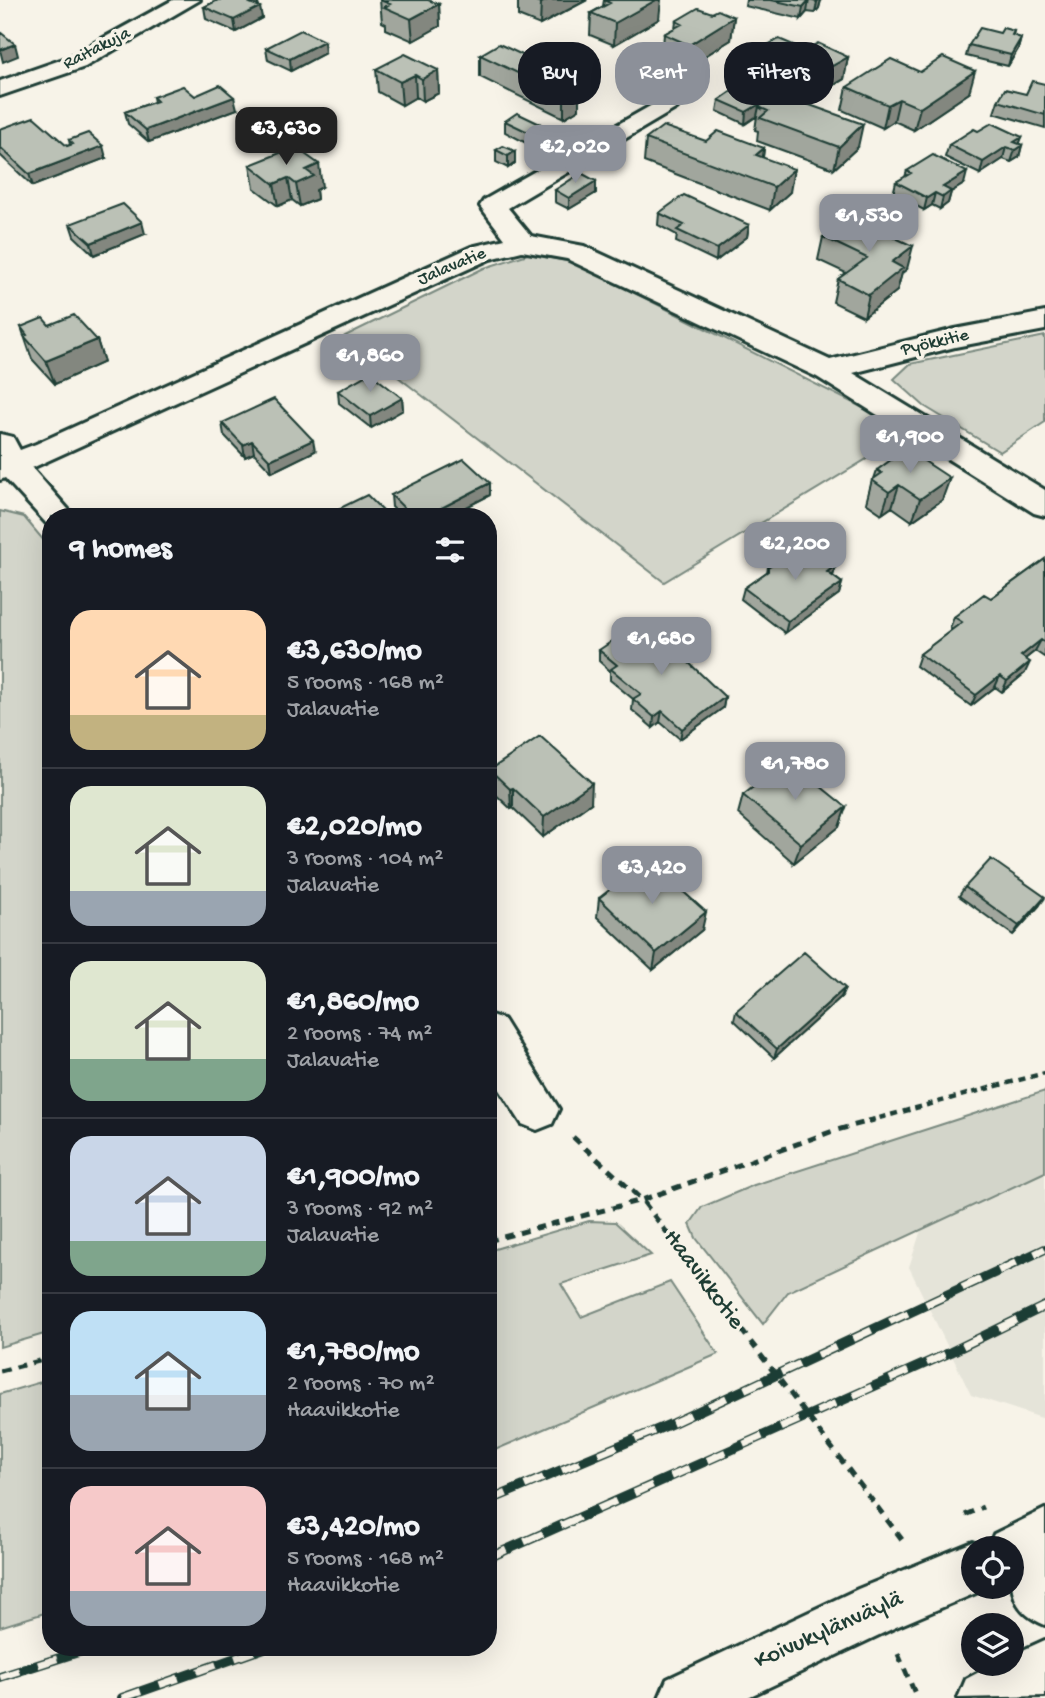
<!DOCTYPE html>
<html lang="en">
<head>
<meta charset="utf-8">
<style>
	body { margin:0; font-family:"Gochi Hand",sans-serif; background:#20242c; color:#f1f3f6; height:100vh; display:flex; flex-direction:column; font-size:26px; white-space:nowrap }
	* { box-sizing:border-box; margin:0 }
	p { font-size:23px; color:#9ea1a6 }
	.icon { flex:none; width:38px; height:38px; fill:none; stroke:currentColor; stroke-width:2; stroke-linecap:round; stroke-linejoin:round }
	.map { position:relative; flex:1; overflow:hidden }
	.drawer { position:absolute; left:42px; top:508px; width:455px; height:1148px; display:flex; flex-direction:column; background:#171b24; border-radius:28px; box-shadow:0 7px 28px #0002 }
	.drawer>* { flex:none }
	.guide { position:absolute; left:518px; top:42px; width:422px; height:63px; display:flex; gap:14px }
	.buttons { position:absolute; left:961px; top:1536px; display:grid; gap:14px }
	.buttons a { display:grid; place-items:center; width:63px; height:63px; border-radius:50%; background:#171b24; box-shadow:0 7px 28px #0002; font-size:35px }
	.price { position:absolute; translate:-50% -60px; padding:0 16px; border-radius:14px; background:#8c9099; color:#fff; font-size:23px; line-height:46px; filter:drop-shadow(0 2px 4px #0008) }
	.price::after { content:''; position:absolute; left:50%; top:42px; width:21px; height:16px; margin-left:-10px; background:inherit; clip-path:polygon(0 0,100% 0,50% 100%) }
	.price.on { background:#222; color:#fff }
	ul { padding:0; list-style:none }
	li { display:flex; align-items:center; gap:21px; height:175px; padding:0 28px }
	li+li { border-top:2px solid #363941 }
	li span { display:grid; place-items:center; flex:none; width:196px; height:140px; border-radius:21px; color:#555 }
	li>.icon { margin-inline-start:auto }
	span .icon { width:84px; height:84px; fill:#fffc; stroke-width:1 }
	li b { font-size:30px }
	h2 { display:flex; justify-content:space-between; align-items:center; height:84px; padding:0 28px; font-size:30px }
	.pill { padding:0 24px; border-radius:28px; background:#171b24; box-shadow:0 7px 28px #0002; font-size:24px; line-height:63px }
	.pill.on { background:#8c9099; color:#fff }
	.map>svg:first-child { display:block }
	.built { fill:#e5e4d9 }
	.green { fill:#d3d5ca; stroke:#79897f; stroke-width:2 }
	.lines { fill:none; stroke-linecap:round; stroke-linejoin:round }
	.minor-casing { stroke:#1f3d34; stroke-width:6 }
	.major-casing { stroke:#1f3d34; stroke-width:6 }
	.path-far1 { stroke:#1f3d34; stroke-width:4.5; stroke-dasharray:7 5; stroke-linecap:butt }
	.path { stroke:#1f3d34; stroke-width:5; stroke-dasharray:9 7; stroke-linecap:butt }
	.minor { fill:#f7f3e8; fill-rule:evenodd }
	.major { fill:#f7f3e8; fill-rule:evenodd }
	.rail-casing { stroke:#1f3d34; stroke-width:10 }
	.rail { stroke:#f7f3e8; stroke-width:7; stroke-dasharray:20; stroke-linecap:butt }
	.wall { fill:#a1a69d; stroke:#1f3d34; stroke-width:2 }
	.shaded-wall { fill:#83877f; stroke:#1f3d34; stroke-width:2 }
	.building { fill:#bbc1b6; stroke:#1f3d34; stroke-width:2 }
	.labels { text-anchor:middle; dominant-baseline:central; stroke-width:7; stroke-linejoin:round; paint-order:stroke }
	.far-street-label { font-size:18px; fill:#1f3d34; stroke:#f7f3e8 }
	.near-street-label { font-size:24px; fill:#1f3d34; stroke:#f7f3e8 }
</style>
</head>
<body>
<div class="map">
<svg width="1045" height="1698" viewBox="0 0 1045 1698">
	<rect width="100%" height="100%" fill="#f7f3e8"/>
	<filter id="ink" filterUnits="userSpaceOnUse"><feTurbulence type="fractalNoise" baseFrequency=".0143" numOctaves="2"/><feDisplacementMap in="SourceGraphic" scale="14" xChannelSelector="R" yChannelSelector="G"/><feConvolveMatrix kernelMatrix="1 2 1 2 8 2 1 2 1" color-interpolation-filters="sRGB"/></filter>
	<g filter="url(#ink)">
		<path class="built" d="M1045 1172V1419L971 1395 909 1267 921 1230Z"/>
		<path class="green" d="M528 254 573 262 911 432 664 582 345 336 484 268Z
			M1045 336V422L1000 452 924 406 894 379 910 364Z
			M0 511 24 517 51 549V1332L0 1347Z
			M1045 1091V1172L788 1292 763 1324 696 1238 690 1224 702 1207 754 1185Z
			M589 1221 615 1222 651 1255 561 1284 581 1317 670 1282 718 1354 488 1453V1251Z
			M51 1379V1611L0 1627V1394Z"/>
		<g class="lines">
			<defs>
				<path id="minor" d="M173 0H200L85 67 0 96V81L69 57Z
					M668 96 677 98 680 103 677 108 508 208 531 236 584 246 830 360 955 329 1045 312V330L955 347 853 373 1045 490V516L1034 513 817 377 567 259 522 251 490 259 32 468 74 516H51V525L47 524 5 478 0 480V434L13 437 20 450 36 444 471 247 505 239 480 206 484 200Z
					M488 1014 503 1019 559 1109 552 1124 537 1130 522 1124 488 1071Z
					M1017 1524 1035 1532 1045 1548V1625C1006 1609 1012 1584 1012 1549H992L999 1532Z"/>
				<path id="major" d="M1045 1509V1563L1012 1578V1549H973V1587H990L896 1627 746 1698H659L667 1679 858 1589 973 1542 988 1548 994 1534Z
					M1045 1640V1696L958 1698 966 1679 994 1664H1012V1655Z"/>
			</defs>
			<use href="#minor" class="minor-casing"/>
			<use href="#major" class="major-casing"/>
			<path class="path-far1" d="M868 1121 1045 1073"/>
			<path class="path" d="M573 1137 642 1200 904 1542
				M488 1241 642 1200 833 1131 874 1120
				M0 1371 51 1358
				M965 1515 983 1507
				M898 1654 917 1698"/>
			<use href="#minor" class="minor"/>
			<use href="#major" class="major"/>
			<defs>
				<path id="rail" d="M488 1501 673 1423 1045 1249
					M488 1558 951 1352 1045 1306
					M0 1677 94 1647
					M122 1698 267 1647"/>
			</defs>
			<use href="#rail" class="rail-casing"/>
			<use href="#rail" class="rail"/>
		</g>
		<path class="wall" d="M218 0H257L262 18 236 32 206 19 204 7Z
			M380 0 439 4 440 26 413 41 386 29V24L382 22Z
			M518 0H587L540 25 518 16Z
			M604 0 659 19 614 45 590 35 591 13 603 6Z
			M746 0H821L819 8 815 13 807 12 801 19 745 6Z
			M712 13 734 17 731 40 687 67 662 56 664 34 675 28 676 21Z
			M1014 31 1013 36 1021 38 1018 49 1008 66 966 56 969 45 1000 33Z
			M266 48 325 53 291 71 268 60Z
			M805 50 848 57 844 79 807 101 751 75 754 52Z
			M480 55 591 90 579 96V109L564 118 480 77Z
			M376 69 438 70 439 93 423 101 416 97 402 105 378 92Z
			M1045 84V128L994 113 998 101 1026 94Z
			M847 87 969 93 914 130 894 121 883 128 842 110Z
			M195 96 237 109 149 142 128 124 125 112 154 102 153 97Z
			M719 100 763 102 762 104 858 147 834 169 757 141 758 131 755 130 757 116 745 124 717 111Z
			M505 121 540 124V136L528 144 505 132Z
			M0 129 67 146 70 145 69 140 106 158 33 186 0 155Z
			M978 131 1022 137 1019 144 1022 145 1019 157 1011 162 1003 159 980 174 945 157 949 145Z
			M646 139 706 141 764 148 763 158 790 192 770 210 644 162Z
			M496 150 515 151V163L508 168 496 162Z
			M250 165 322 187 316 190 317 199 300 206 292 200 278 206 254 188Z
			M907 171 964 184 951 192 948 203 940 209 932 205 924 210 893 194 896 182 905 177Z
			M596 181V193L569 209 555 202V190Z
			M659 213 749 225 747 237 716 261 676 242 677 235 658 225Z
			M70 224 145 234 94 255 74 236Z
			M823 237 907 269 902 273 897 291 864 317 833 302 838 279 846 273 818 260Z
			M49 325 97 340 104 362 55 384 32 359 21 327Z
			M338 391 402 398 403 410 371 428 339 403Z
			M222 423 315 451 272 472 254 453 245 457 224 435Z
			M877 470 942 500 912 521 892 507 882 514 866 503 872 480 874 479Z
			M391 495H490L449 516H389L397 512 392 507Z
			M1045 559V656L1044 657 1035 651 1025 659V673L1002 692 995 687 971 706 916 666 920 654 952 630 950 628 954 617 991 598Z
			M836 565 833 576 842 583 839 594 785 633 741 599 744 588 767 572 768 567Z
			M661 636 659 644 725 697 723 708 680 739 660 722 653 728 632 710 633 699 610 680V671L599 661V650Z
			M490 770 591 803 543 837 513 808 511 809 491 790Z
			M743 795 846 807 839 827 794 863 738 814Z
			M965 887 1039 906 1013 935 959 896Z
			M599 898 702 930 653 970 597 917Z
			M841 997 774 1058 734 1020 736 1011Z"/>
		<path class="shaded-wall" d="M255 0H257L258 7H260L262 18 236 32 234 20 250 3Z
			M547 0H587L540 25 541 3Z
			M656 0H661L659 19 614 45 615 23Z
			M809 0 807 12 801 19 803 7Z
			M818 0H821L819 8 815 13 817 2Z
			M439 4 440 26 413 41 411 19Z
			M734 17 731 40 687 67 689 45Z
			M1021 38 1018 49 1008 66 1011 55Z
			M324 41 325 53 291 71 290 59Z
			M15 44 18 56 3 62 0 50Z
			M848 57 844 79 807 101 811 78Z
			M592 67 591 90 579 96V109L564 118V95L567 80Z
			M438 70 439 93 423 101 422 79Z
			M975 71 969 93 914 130 920 108Z
			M415 75 416 97 402 105 400 82Z
			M234 97 237 109 149 142 146 130Z
			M899 99 894 121 883 128 888 105Z
			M763 102 762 109 759 107 757 116 745 124 746 112Z
			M540 124V136L528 144V132Z
			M863 124 858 147 834 169 839 147Z
			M1022 137 1018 148 1022 145 1019 157 1011 162 1015 150 1014 142Z
			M103 146 106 158 33 186 29 174Z
			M1006 147 1003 159 980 174 983 162Z
			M764 148 761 171 756 155Z
			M515 151V163L508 168V156Z
			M319 164 322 187 316 190 317 199 300 206 296 184 306 170Z
			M794 169 790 192 770 210 774 187Z
			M967 172 964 184 951 192 948 203 940 209 943 197V187Z
			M288 178 292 200 278 206 274 184Z
			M596 181V193L569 209V198Z
			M935 193 932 205 924 210 927 198Z
			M142 222 145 234 94 255 91 243Z
			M749 225 747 237 716 261 717 249Z
			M913 246 907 269 902 273 897 291 864 317 869 295 892 262Z
			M97 340 104 362 55 384 46 361Z
			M402 398 403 410 371 428 370 416Z
			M313 440 315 451 272 472 270 460Z
			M252 441 254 453 245 457 243 445Z
			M950 478 942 500 912 521 920 499Z
			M490 483V495L449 516H426Z
			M899 485 892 507 882 514 889 492Z
			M836 565 833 576 827 572Z
			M842 583 839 594 785 633 788 621Z
			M1041 640 1035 651 1015 667 1021 656Z
			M1030 662 1025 673 1002 692 1007 681Z
			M1000 676 995 687 971 706 976 695Z
			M725 697 723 708 680 739 682 729Z
			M662 711 660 722 653 728 654 717Z
			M592 783 591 803 543 837 544 817Z
			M513 788V808L511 809 510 789Z
			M846 807 839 827 794 863 801 844Z
			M1045 898 1039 906 1013 935 1019 926Z
			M706 912 702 930 653 970 656 953Z
			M845 988 841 997 774 1058 777 1049Z"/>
		<path class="building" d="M218 0H255L250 3 260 7 234 20 204 7Z
			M380 0H428L439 4 411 19 384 7 390 4Z
			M533 0H547L541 3Z
			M604 0H656L615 23 591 13 610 3Z
			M771 0H818L817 2 809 0 803 7Z
			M698 8 712 13 718 10 734 17 689 45 664 34 682 24 676 21Z
			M980 28 1000 33 1003 28 1014 31 1012 35 1021 38 1011 55 969 45Z
			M301 30 324 41 290 59 266 48Z
			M0 32 15 44 0 50Z
			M779 39 805 50 818 43 848 57 811 78 754 52Z
			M499 44 533 60 552 49 592 67 567 80 580 87 564 95 480 55Z
			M405 54 438 70 422 79 415 75 400 82 376 69Z
			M943 57 975 71 920 108 899 99 888 105 847 87 891 59 920 72Z
			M1032 81 1045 84V115L998 101 1005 89 1026 94Z
			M220 85 234 97 146 130 125 112 157 101 153 97 183 86 195 96Z
			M735 89 763 102 746 112 719 100Z
			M776 93 863 124 839 147 760 118 768 111 759 107Z
			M517 113 540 124 528 132 505 121Z
			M34 117 67 146 73 144 69 140 88 133 103 146 29 174 0 147V129Z
			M992 123 1022 137 1014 142 1022 145 1015 150 1006 147 983 162 949 145 974 129 978 131Z
			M663 126 706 141 718 131 764 148 756 155 794 169 774 187 646 139Z
			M503 146 515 151 508 156 496 150Z
			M295 147 319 164 306 170 314 176 296 184 288 178 274 184 250 165Z
			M933 155 967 172 943 187 951 191 943 197 935 193 927 198 896 182 911 173 907 171Z
			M581 173 596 181 569 198 555 190Z
			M684 195 749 225 717 249 677 230 684 225 659 213Z
			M123 204 142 222 91 243 70 224Z
			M850 217 913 246 892 262 903 268 869 295 838 279 867 258 823 237Z
			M74 315 97 340 46 361 24 336 27 335 21 327 43 318 49 325Z
			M370 373 402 398 370 416 338 391Z
			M274 399 313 440 270 460 252 441 243 445 222 423Z
			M906 449 950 478 920 499 899 485 889 492 872 480 882 473 877 470Z
			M464 459 490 483 426 516H389L404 508 391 495Z
			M367 495 388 516H327L326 515Z
			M808 545 836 565 827 572 842 583 788 621 744 588 768 571V567L779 559Z
			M1045 559V643L1041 640 1021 656 1030 662 1007 681 1000 676 976 695 920 654 962 622 954 617 984 594 991 598Z
			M642 621 661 636 655 640 680 660H686L725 697 682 729 662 711 654 717 633 699 641 694 611 669 617 665 599 650Z
			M540 736 592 783 544 817 513 788 510 789 490 770Z
			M788 760 846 807 801 844 743 795Z
			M991 859 1045 897 1019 926 965 887Z
			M648 860 706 912 656 953 599 898Z
			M804 952 845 988 777 1049 736 1011Z"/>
	</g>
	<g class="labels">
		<g class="far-street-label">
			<text transform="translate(97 49) rotate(-27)">Raitakuja</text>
			<text transform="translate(452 267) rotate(-23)">Jalavatie</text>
			<text transform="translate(935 343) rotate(-13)">Pyökkitie</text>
		</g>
		<g class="near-street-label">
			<text transform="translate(703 1280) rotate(53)">Haavikkotie</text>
			<text transform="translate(829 1631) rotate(-24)">Koivukylänväylä</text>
		</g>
	</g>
</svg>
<div class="buttons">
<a><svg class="icon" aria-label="locate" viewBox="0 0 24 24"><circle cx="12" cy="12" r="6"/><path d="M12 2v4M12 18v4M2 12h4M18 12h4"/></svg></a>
<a><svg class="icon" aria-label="layers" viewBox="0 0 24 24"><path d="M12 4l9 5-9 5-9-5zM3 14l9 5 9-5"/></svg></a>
</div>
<b class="price on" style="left:286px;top:167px">€3,630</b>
<b class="price" style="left:575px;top:185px">€2,020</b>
<b class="price" style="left:869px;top:254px">€1,530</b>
<b class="price" style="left:370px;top:394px">€1,860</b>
<b class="price" style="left:910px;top:475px">€1,900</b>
<b class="price" style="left:795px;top:582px">€2,200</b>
<b class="price" style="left:661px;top:677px">€1,680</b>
<b class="price" style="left:795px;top:802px">€1,780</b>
<b class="price" style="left:652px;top:906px">€3,420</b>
<div class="guide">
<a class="pill">Buy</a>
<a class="pill on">Rent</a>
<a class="pill">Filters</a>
</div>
<section class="drawer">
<h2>9 homes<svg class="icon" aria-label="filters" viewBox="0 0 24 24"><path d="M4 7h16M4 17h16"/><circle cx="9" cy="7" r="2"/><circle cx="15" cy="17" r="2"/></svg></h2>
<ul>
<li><span style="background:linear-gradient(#ffd9b3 75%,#c2b280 0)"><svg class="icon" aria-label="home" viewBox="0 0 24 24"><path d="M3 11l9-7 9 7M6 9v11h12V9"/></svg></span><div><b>€3,630/mo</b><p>5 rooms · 168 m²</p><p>Jalavatie</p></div></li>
<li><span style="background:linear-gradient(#dfe7d0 75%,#9aa5b1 0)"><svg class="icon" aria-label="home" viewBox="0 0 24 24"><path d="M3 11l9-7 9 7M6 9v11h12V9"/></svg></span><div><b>€2,020/mo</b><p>3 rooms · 104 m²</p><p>Jalavatie</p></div></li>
<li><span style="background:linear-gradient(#dfe7d0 70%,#7fa58c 0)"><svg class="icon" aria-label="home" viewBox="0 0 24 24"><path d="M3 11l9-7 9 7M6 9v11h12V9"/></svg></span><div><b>€1,860/mo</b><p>2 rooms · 74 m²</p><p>Jalavatie</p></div></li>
<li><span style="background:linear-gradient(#c9d6e8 75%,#7fa58c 0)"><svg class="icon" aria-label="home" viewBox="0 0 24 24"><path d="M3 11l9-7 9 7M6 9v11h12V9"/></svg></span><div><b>€1,900/mo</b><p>3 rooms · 92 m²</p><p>Jalavatie</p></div></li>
<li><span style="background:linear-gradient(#bfe0f5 60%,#9aa5b1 0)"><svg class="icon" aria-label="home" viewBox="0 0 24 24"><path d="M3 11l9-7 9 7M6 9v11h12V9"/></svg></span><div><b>€1,780/mo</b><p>2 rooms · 70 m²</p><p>Haavikkotie</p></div></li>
<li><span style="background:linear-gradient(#f6c9c9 75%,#9aa5b1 0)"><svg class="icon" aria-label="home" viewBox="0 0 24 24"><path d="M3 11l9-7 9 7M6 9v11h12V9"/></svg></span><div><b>€3,420/mo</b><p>5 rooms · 168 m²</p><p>Haavikkotie</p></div></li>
</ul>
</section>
</div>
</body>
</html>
